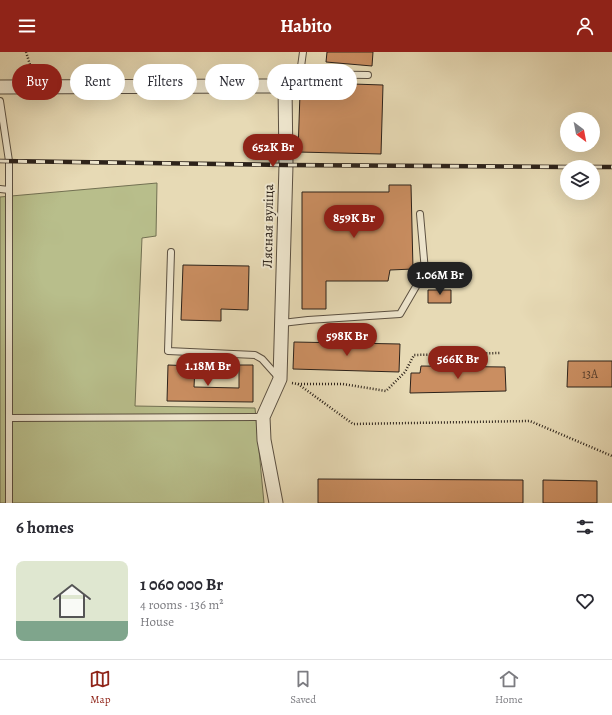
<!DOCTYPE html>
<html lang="en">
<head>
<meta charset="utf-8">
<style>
	body { margin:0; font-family:Alegreya,serif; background:#f7f7f7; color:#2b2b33; height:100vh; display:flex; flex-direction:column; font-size:15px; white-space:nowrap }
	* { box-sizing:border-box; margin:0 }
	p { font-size:13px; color:#7c7c81 }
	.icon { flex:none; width:22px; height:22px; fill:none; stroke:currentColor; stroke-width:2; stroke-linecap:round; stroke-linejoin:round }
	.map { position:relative; height:451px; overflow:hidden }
	.drawer { display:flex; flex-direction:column; background:#fff; flex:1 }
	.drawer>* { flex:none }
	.guide { position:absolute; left:12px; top:12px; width:400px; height:36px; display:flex; gap:8px }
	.needle { width:26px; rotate:148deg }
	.buttons { position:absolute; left:560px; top:60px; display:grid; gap:8px }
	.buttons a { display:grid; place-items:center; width:40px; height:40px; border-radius:50%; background:#fff; box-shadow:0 4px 16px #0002; font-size:20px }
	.price { position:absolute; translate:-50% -34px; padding:0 9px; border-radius:14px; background:#8f2418; color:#fff; font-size:13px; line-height:26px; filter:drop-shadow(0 1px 2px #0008) }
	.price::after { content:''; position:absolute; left:50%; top:24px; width:12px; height:9px; margin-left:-6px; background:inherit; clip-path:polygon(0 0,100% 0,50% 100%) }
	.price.selected { background:#222; color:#fff }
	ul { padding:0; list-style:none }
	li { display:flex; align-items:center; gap:12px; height:100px; padding:0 16px }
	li+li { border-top:1px solid #e1e1e2 }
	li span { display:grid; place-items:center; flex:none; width:112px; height:80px; border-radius:8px; color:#555 }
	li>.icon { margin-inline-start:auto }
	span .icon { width:48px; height:48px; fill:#fffc; stroke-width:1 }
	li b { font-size:17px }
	h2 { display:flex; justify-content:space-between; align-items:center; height:48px; padding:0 16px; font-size:17px }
	.chip { padding:0 14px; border-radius:18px; background:#fff; box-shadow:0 4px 16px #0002; font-size:14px; line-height:36px }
	.chip.selected { background:#8f2418; color:#fff }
	header { display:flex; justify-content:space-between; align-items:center; height:52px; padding:0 16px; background:#8f2418; color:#fff; font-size:18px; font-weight:700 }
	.tabs { display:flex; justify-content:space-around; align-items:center; height:56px; border-top:1px solid #e1e1e2; background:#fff; font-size:11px; color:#7c7c81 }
	.tabs a { display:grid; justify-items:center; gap:2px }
	.tabs .selected { color:#8f2418 }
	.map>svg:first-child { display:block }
	.green { fill:#b8be8b; stroke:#727052 }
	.building { fill:#ca8e61; stroke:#2c221a }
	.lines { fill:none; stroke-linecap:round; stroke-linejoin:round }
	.lane-casing { stroke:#5b5041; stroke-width:8 }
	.street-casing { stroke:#5b5041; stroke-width:15 }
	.path { stroke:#2c221a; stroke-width:2.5; stroke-dasharray:1 2; stroke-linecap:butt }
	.lane { stroke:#efe7cf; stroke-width:6 }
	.street { stroke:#efe7cf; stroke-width:13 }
	.rail-casing { stroke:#2c221a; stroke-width:4.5 }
	.rail { stroke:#efe7cf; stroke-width:3; stroke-dasharray:9; stroke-linecap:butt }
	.labels { text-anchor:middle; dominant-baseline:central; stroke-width:4; stroke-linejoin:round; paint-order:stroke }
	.number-label { font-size:12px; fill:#543d2c }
	.street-label { font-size:14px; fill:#2c221a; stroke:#efe7cf }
</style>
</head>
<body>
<header><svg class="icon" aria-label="menu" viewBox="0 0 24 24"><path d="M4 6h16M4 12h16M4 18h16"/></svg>Habito<svg class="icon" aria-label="person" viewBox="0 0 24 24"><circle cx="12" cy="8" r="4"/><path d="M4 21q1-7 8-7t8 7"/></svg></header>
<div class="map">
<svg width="612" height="451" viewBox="0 0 612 451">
	<rect width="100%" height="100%" fill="#e7dab5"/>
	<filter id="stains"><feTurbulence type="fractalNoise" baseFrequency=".005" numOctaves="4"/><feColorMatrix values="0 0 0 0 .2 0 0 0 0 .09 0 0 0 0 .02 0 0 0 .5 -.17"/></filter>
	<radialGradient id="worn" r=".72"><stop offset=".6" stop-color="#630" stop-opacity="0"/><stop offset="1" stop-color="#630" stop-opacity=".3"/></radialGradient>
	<path class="green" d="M157 131 156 184 142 186 135 354 255 356 264 451H0V145Z"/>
	<path class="building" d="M327 0H373L372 14 326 10Z
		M322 31 383 33 381 102 298 100 300 41H321Z
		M389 133H411L413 217 390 218 388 229H326V257H302V140H389Z
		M183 213 249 214 248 258 221 257V269L181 268Z
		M428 238H451V251H428Z
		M294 290 400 292 399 320 293 317Z
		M568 309H612V335H567Z
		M168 313 195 314 194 335 239 336V313H253V350L167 349Z
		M421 314 505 315 506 339 410 341 411 321H420Z
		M318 427 523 428V451H318Z
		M543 428 597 429V451H543Z"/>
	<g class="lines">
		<defs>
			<path id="lane" d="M300 22 303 0
				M285 34 300 22 368 23
				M0 49 9 109V451
				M0 137 9 138
				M171 200 168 299 255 303 262 307 279 326
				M282 271 308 268 400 262 425 219 420 162
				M9 366 263 365"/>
			<path id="street" d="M0 35 285 34 286 113 280 327 263 365 264 388 276 451"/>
		</defs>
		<use href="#lane" class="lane-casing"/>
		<use href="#street" class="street-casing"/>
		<path class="path" d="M26 0 33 22
			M292 331 298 332 353 372 530 369 612 404
			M298 332H343L386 339 405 320 414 303 500 301"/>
		<use href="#lane" class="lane"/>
		<use href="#street" class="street"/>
		<defs>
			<path id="rail" d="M0 109 286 113 567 115
				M593 115H612"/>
		</defs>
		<use href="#rail" class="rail-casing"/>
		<use href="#rail" class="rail"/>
	</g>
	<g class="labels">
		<g class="number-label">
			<text x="590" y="322">13А</text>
		</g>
		<g class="street-label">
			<text transform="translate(268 174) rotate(-89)">Лясная вуліца</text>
		</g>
	</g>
	<rect width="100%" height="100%" filter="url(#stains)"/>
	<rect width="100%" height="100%" fill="url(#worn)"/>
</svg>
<div class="buttons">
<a><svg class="needle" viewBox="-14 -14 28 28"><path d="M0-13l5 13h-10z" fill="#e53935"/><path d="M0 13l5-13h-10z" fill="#7c7c81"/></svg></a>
<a><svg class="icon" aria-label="layers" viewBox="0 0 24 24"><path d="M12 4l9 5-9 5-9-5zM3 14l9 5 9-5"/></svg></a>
</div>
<b class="price" style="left:273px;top:116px">652K Br</b>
<b class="price" style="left:354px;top:187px">859K Br</b>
<b class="price selected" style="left:440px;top:244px">1.06M Br</b>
<b class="price" style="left:347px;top:305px">598K Br</b>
<b class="price" style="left:458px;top:328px">566K Br</b>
<b class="price" style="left:208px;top:335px">1.18M Br</b>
<div class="guide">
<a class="chip selected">Buy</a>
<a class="chip">Rent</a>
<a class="chip">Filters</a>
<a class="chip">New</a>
<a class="chip">Apartment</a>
</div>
</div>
<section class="drawer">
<h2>6 homes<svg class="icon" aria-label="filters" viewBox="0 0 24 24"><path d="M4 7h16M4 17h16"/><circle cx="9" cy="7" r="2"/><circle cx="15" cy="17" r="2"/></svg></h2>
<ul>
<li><span style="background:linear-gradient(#dfe7d0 75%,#7fa58c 0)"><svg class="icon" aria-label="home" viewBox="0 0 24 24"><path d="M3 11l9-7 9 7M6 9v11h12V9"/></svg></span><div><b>1 060 000 Br</b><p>4 rooms · 136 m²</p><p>House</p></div><svg class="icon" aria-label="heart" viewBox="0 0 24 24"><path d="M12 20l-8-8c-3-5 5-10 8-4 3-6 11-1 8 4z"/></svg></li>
</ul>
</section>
<nav class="tabs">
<a class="selected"><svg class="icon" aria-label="map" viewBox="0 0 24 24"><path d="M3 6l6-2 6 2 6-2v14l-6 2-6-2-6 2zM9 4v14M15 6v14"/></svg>Map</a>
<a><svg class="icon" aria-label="saved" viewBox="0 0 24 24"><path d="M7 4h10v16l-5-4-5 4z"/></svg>Saved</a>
<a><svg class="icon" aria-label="home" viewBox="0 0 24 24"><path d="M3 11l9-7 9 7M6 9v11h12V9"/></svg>Home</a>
</nav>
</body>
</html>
